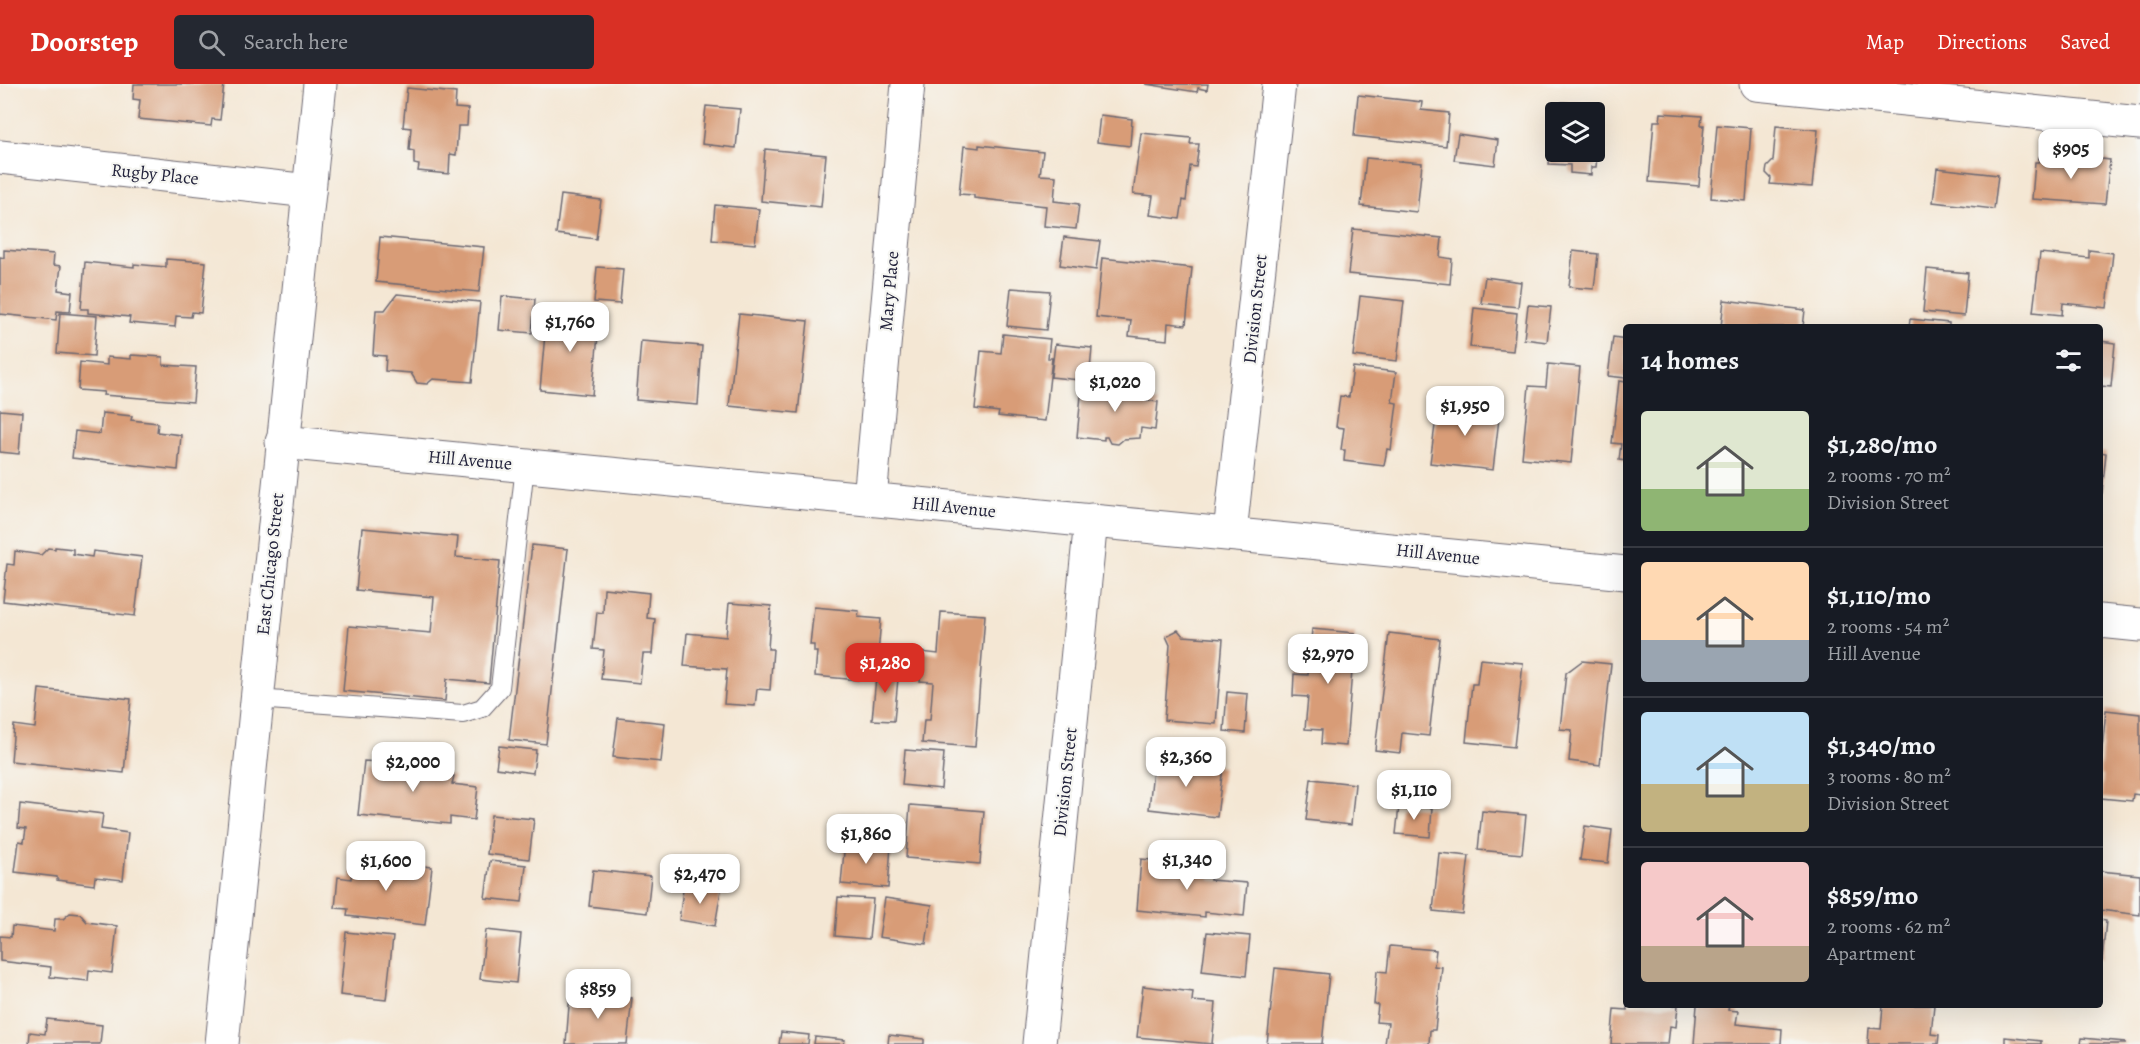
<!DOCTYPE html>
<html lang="en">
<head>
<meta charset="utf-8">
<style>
	body { margin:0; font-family:Alegreya,serif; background:#242831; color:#f1f3f6; height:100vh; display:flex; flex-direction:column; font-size:22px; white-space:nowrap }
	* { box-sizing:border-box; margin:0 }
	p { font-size:20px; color:#9ea1a6 }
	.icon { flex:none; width:33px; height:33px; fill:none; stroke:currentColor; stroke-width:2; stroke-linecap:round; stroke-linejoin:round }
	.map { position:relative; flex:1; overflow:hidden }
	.drawer { position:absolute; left:1623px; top:240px; width:480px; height:684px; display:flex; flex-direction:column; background:#171b24; border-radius:6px; box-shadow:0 6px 24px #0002 }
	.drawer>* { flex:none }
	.tools { position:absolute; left:1545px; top:18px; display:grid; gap:12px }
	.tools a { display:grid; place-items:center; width:60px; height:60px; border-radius:6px; background:#171b24; box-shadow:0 6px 24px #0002; font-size:30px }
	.price { position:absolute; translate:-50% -51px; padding:0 14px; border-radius:12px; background:#fff; color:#222; font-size:20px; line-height:39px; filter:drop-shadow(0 2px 3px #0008) }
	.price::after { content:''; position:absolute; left:50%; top:36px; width:18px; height:14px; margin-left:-9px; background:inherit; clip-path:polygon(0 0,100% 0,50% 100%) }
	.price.selected { background:#d93025; color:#fff }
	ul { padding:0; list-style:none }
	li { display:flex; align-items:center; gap:18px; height:150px; padding:0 18px }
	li+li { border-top:2px solid #363941 }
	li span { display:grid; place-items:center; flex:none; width:168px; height:120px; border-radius:6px; color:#555 }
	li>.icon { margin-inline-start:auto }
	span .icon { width:72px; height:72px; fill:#fffc; stroke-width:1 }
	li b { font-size:26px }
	h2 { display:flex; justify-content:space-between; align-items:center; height:72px; padding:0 18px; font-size:26px }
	header { display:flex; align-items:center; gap:36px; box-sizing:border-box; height:84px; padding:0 30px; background:#d93025; color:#fff }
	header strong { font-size:28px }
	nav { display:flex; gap:33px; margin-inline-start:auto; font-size:21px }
	.search { width:420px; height:54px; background:#242831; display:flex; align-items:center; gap:15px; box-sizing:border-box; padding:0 21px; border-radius:6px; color:#9ea1a6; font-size:22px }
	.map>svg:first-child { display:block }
	.building { fill:#d89c77 }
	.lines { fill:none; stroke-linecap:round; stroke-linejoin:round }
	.service-casing { stroke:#6c6771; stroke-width:20 }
	.minor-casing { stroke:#6c6771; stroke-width:35 }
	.tertiary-casing { stroke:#6c6771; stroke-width:35 }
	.service { stroke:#fff; stroke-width:18 }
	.minor { stroke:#fff; stroke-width:33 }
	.tertiary { stroke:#fff; stroke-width:33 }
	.labels { text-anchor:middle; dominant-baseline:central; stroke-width:4.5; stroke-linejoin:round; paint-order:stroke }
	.street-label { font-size:18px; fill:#22223b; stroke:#f6f6f2 }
</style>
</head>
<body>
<header>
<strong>Doorstep</strong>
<div class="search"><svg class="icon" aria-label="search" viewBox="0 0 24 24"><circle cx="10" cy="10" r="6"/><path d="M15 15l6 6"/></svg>Search here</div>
<nav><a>Map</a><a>Directions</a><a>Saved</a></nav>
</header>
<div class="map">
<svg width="2140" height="960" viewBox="0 0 2140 960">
	<rect width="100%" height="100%" fill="#f6f6f2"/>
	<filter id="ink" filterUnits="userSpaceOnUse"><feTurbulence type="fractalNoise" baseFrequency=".0167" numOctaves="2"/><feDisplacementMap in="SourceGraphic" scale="12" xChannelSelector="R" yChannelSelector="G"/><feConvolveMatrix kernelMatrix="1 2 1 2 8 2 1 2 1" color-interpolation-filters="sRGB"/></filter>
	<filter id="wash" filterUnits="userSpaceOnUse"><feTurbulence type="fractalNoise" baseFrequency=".008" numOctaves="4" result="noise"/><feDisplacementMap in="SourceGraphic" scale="24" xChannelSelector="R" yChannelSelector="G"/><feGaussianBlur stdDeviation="1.35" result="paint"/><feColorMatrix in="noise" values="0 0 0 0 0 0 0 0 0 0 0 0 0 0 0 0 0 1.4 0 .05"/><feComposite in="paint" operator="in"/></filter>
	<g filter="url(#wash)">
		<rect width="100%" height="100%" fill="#f4e7d4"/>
		<g id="blocks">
			<path class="building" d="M134 0H224L220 36 212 35 211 42 138 35 140 16 133 15Z
				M1145 0H1208L1207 6 1198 4 1197 8Z
				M407 4 456 9 455 24 468 25 467 42H458L456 71 450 70 449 90 418 87 419 81 414 80V67L409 66 411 44 403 43Z
				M1358 11 1422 18 1421 26 1449 29 1446 62 1354 52Z
				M1562 18 1597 21 1596 28H1556V68H1594V31H1601L1596 83H1591V91L1570 89V81L1549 80 1553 26 1561 27Z
				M706 22 740 25 736 64 702 60Z
				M1661 29 1702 32 1701 41H1704L1699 102 1649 98 1654 37H1660Z
				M1100 31 1132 35 1130 62 1097 58Z
				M1717 41 1751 44 1746 117 1711 114Z
				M1776 42 1818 46 1812 103 1770 100 1771 94 1766 89 1767 83 1773 77Z
				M1141 49 1191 54 1190 60H1199L1196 83 1190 82 1186 117 1183 116 1180 135 1150 131 1153 112 1133 110Z
				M1458 50 1498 56 1495 81 1454 76Z
				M979 61 1043 68 1040 91 1056 92 1054 117 1079 120 1076 145 1044 142 1046 122 974 114V111L959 110 964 62 979 64Z
				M765 65 826 71 821 123 761 117Z
				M2067 71 2110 76 2105 120 2032 115 2035 78H2039V73L2066 75Z
				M1366 74 1422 79 1417 128 1361 122Z
				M1937 84 1998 91 1994 125 1933 118Z
				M561 111 601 116 596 155 556 150Z
				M715 121 759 125 755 160 712 156Z
				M1353 145 1442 154 1440 173 1452 175 1450 200 1348 190Z
				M380 153 484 163 479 208 376 198Z
				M1064 153 1100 157 1096 186 1060 181Z
				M4 166 54 170 53 181 61 182 58 206 72 208 70 228 57 227 56 236 0 230V173L4 174Z
				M2089 166 2113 169 2107 224 2063 219 2062 231 2033 228 2040 169 2089 174Z
				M1573 167 1598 170 1594 205 1569 203Z
				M1102 174 1192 184 1186 241 1168 239 1167 256 1129 252 1131 237 1096 233Z
				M166 175 206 178 201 229 192 228 191 233 176 232 175 243 129 239 130 233 88 229V225H81L85 178 134 183V180L166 183Z
				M597 183 623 185 620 220 594 218Z
				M1927 185 1968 189 1964 232 1923 228Z
				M1485 193 1521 198 1518 223 1481 219Z
				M1011 204 1050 207 1046 246 1007 242Z
				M397 210 480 218 472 298 433 295 427 300 417 299 411 289 385 287 386 272 373 271 376 226H385Z
				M502 212 535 215 532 249 499 246Z
				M1360 212 1404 217 1397 277 1353 272Z
				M1724 216 1805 226 1803 243H1721Z
				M1528 221 1551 223 1547 258 1524 255Z
				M1474 224 1517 229 1513 267 1470 263Z
				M547 227 600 232 592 311 540 306Z
				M60 229 97 232 94 272 57 269Z
				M739 230 808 237 798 329 729 322Z
				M1910 235 1949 239V243H1909Z
				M1003 250 1050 255 1048 274H1052L1045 337 998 332 999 328 975 325 981 267 1001 269Z
				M1613 253 1626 255V294L1608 292Z
				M641 257 702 262 698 321 636 316Z
				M2100 257 2115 259 2111 303 2100 302Z
				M1055 260 1092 264 1089 297 1051 293Z
				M131 271 163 273V281L196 283 193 318 103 311 104 308 78 306 80 278 107 281V273L131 275Z
				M1548 280 1580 283 1571 379 1522 374 1529 302 1546 303Z
				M1353 283 1396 288 1392 318 1397 319 1391 366 1387 365 1384 382 1344 377 1345 366H1341L1344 344 1336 343 1340 312 1349 313Z
				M1106 297 1137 300 1136 315 1158 318 1155 346 1141 344 1140 354 1124 355 1118 360 1110 359 1107 353H1104V356L1077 353 1082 301 1105 304Z
				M1619 297 1626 298V377L1619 376 1621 360 1612 359Z
				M1438 319 1500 326 1493 386 1430 379Z
				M0 326 22 328 19 370 0 368Z
				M102 329 132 332 131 336 158 339 157 348 181 351 178 386 72 374 75 347 100 350Z
				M2100 368 2106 369 2102 409H2100Z
				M362 444 458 453 456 473 500 477 489 599 447 595 445 617 343 607 349 542 431 549 434 513 356 506Z
				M532 461 568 465 546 660 509 656Z
				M55 463 73 465V470L92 473 93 467 142 473 135 532 3 517 7 480 14 481 15 467 41 471 48 464 55 465Z
				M604 504 649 509 647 534 655 535 652 570H643L640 599 601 595 604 566 593 565 597 528 603 529Z
				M729 519 771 522 768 565H773L770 606 757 605 755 622 724 620 727 585 684 582 687 549 726 553Z
				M814 523 859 527 858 533 881 535 877 582 859 581 858 596 815 592 817 568H814V561H810Z
				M941 528 985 531 975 663 922 659 924 636H930L933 598 920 597 922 568 938 570Z
				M1312 545 1355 549 1346 662 1321 660 1322 646 1305 645 1308 613 1293 612 1294 590 1308 591Z
				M1178 546 1183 552 1223 555 1216 640 1164 636 1170 561 1166 552Z
				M1389 549 1440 555 1429 652 1402 649 1400 669 1375 666Z
				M1480 575 1523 579 1514 663 1466 658 1472 600H1477Z
				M1582 577 1611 580 1600 681 1569 677 1572 646 1560 645 1566 589Z
				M877 582 899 584 894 637 872 636Z
				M39 605 131 615 124 689 11 677 14 641 35 644Z
				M1227 608 1248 610 1245 649 1224 647Z
				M2106 626 2140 630V711L2133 710 2132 717 2101 714 2103 692 2100 691V685Z
				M618 634 665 639 661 678 613 673Z
				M499 662 536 666 533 689 496 684Z
				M905 666 944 669 941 705 902 701Z
				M391 670 411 672 420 684V688L454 692 452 700 478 703 474 736 450 733V740L358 731 364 677 379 678Z
				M1154 676 1223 683 1217 733 1149 725Z
				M1311 695 1355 700 1351 741 1306 736Z
				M20 720 103 730 101 745 128 749 123 796 95 793 94 801 57 796V793L15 788 19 757 24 758 26 745 18 744Z
				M910 721 984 727 980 780 906 774Z
				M1399 722 1432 724 1430 753 1396 750Z
				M1482 727 1526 731 1522 770 1478 766Z
				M491 731 534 735 529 775 487 770Z
				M1585 742 1612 746 1608 779 1580 776Z
				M845 757 891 761 888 804 841 800Z
				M1439 769 1469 772 1462 830 1433 827Z
				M353 775 432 783 425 841 347 832 348 825 335 824 338 793 351 795Z
				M1141 775 1184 779 1183 783 1211 785 1210 796 1247 799 1244 832 1205 828V833L1137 826Z
				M490 777 526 781 522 818 485 814Z
				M593 786 651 792 647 829 589 822Z
				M2100 787 2140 791V831L2100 826Z
				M684 799 721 806 715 842 679 836Z
				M838 813 873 815 869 855 835 852Z
				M885 814 932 821 926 860 879 853Z
				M70 829 80 830 87 838 117 842 112 889 89 886 88 897 50 893 51 883 0 877V852L11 853 12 842 54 847 55 835H63Z
				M2100 836 2106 837 2102 876 2100 875Z
				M486 846 521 850 516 899 480 895Z
				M346 848 393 853 386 916 340 911Z
				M1207 848 1250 852 1246 892 1202 887Z
				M1390 862 1436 866 1434 882 1442 883 1435 946H1430L1429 960H1385L1388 939 1376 938 1378 921 1374 920 1377 887 1387 888Z
				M1275 884 1329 890 1322 960H1267Z
				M1143 902 1193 908 1192 917 1216 919 1212 960 1137 953Z
				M570 909 632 914 627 960H566Z
				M1627 921H1678L1676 943 1670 942 1668 960H1611L1614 925 1627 926Z
				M1697 921H1729L1728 926 1738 927 1736 940 1782 945 1781 960H1694Z
				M1883 921H1934L1931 950 1939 951 1938 960H1868L1869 944 1881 945Z
				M47 935 102 941 100 960H29L30 948 45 950Z
				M781 948 809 951 808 960H779Z
				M889 951 924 955V960H888Z
				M815 953 845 956 844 960H814Z
				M2005 953 2041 957V960H2005Z
				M2082 954 2125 958V960H2081Z"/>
		</g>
	</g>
	<g filter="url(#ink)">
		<use href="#blocks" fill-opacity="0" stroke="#6c6771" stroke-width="1.5"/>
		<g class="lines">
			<defs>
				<path id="service" d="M256 615 463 630 482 624 500 604 525 382"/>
				<path id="minor" d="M1756 0 2140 39
					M0 73 309 107
					M282 358 1626 489
					M870 415 908 0
					M1230 449 1279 0
					M2100 537 2140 541
					M1039 960 1091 436"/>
				<path id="tertiary" d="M222 960 320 0"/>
			</defs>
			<use href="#service" class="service-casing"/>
			<use href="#minor" class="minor-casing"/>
			<use href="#tertiary" class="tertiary-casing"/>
			<use href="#service" class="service"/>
			<use href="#minor" class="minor"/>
			<use href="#tertiary" class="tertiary"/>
		</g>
	</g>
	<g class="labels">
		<g class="street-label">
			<text transform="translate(155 90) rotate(6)">Rugby Place</text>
			<text transform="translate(889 207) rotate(-85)">Mary Place</text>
			<text transform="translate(1255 225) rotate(-84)">Division Street</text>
			<text transform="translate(470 376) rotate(5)">Hill Avenue</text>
			<text transform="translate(954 423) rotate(6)">Hill Avenue</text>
			<text transform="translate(1438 470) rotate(6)">Hill Avenue</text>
			<text transform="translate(270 480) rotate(-84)">East Chicago Street</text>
			<text transform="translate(1065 698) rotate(-84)">Division Street</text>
		</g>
	</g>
</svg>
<div class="tools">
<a><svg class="icon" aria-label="layers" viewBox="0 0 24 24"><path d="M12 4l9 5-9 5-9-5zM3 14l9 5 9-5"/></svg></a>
</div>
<b class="price" style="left:2071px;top:96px">$905</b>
<b class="price" style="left:570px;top:269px">$1,760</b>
<b class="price" style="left:1115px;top:329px">$1,020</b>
<b class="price" style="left:1465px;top:353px">$1,950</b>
<b class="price" style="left:1328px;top:601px">$2,970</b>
<b class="price selected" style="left:885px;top:610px">$1,280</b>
<b class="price" style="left:1186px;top:704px">$2,360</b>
<b class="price" style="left:413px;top:709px">$2,000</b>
<b class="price" style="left:1414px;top:737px">$1,110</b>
<b class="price" style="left:866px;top:781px">$1,860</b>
<b class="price" style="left:1187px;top:807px">$1,340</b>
<b class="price" style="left:386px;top:808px">$1,600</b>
<b class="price" style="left:700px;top:821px">$2,470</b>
<b class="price" style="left:598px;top:936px">$859</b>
<section class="drawer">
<h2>14 homes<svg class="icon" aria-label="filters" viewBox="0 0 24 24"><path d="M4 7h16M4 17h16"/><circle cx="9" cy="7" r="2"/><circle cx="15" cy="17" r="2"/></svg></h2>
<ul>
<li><span style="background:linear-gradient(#dfe7d0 65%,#8fb573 0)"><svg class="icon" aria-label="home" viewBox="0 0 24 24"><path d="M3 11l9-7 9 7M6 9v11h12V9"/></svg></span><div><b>$1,280/mo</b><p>2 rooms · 70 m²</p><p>Division Street</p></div></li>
<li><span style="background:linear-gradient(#ffd9b3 65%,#9aa5b1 0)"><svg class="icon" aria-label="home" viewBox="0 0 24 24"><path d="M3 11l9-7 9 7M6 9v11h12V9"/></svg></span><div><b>$1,110/mo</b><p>2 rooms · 54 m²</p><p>Hill Avenue</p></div></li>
<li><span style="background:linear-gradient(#bfe0f5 60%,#c2b280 0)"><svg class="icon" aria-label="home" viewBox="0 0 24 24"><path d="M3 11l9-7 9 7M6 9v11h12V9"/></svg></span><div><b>$1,340/mo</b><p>3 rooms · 80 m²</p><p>Division Street</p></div></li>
<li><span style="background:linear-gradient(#f6c9c9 70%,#b9a48a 0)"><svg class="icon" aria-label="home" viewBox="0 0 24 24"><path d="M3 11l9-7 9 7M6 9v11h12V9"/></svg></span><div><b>$859/mo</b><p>2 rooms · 62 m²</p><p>Apartment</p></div></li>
</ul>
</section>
</div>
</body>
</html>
